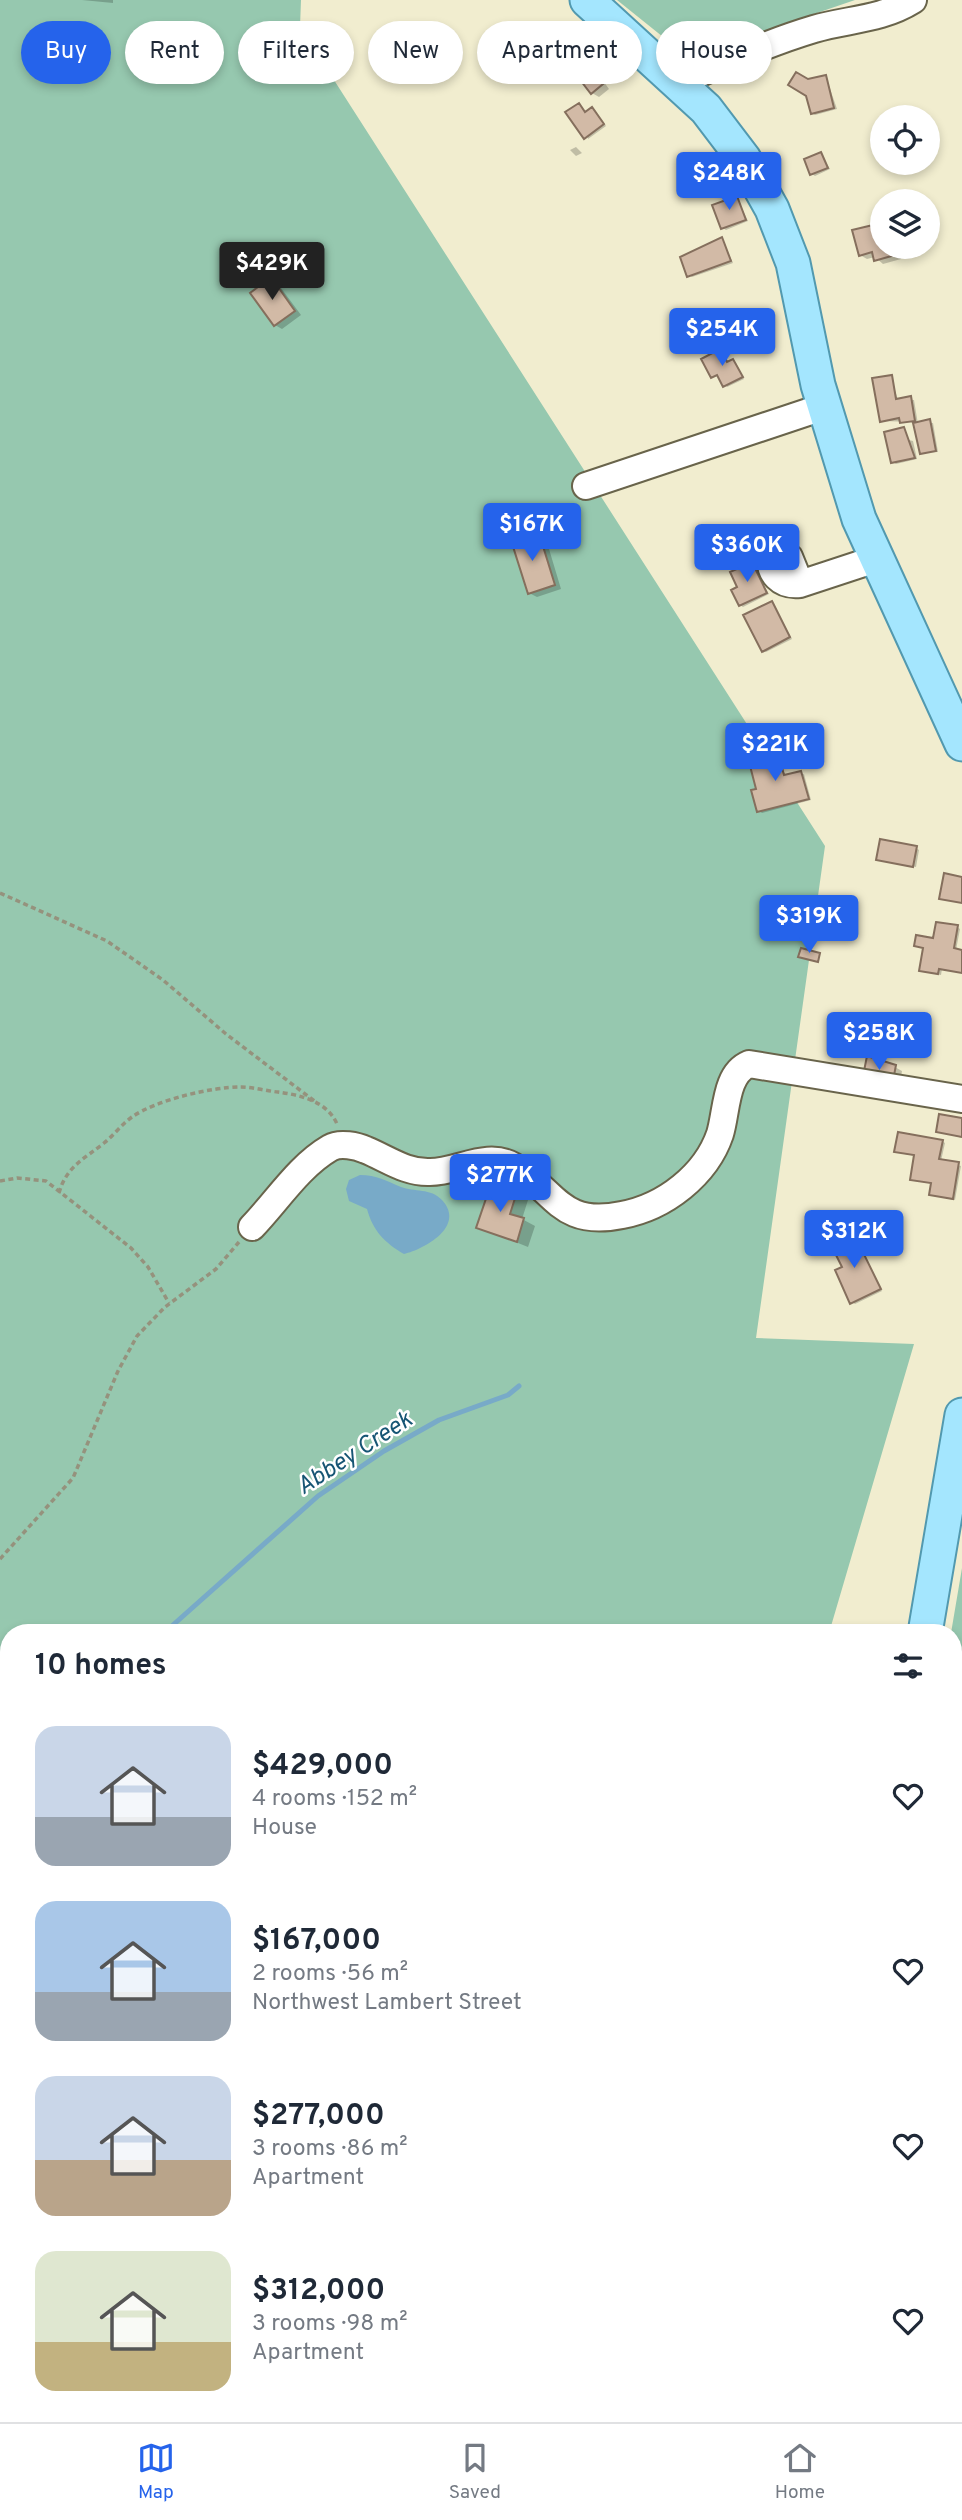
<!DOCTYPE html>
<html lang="en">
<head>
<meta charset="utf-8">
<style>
	body { margin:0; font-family:Overpass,sans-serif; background:#f6f6f7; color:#1f2937; height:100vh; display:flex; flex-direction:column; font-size:26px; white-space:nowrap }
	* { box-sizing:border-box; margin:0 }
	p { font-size:23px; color:#747a83 }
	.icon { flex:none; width:38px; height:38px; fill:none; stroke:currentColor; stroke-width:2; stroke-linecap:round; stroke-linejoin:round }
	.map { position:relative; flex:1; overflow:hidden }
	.panel { position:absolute; left:0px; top:1624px; width:962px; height:798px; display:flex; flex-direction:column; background:#fff; border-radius:28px 28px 0 0; box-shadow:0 4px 10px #0003 }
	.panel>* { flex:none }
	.top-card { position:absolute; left:21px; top:21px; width:920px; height:63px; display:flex; gap:14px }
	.buttons { position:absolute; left:870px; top:105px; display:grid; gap:14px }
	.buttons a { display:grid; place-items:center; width:70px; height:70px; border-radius:50%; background:#fff; box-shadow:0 4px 10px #0003; font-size:35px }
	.price { position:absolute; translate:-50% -60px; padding:0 16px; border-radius:7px; background:#2563eb; color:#fff; font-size:23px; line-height:46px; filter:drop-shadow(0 2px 4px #0008) }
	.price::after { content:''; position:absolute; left:50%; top:42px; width:21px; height:16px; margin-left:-10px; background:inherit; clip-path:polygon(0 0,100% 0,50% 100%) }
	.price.selected { background:#222; color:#fff }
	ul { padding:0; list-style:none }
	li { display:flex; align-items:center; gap:21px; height:175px; padding:0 35px }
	li span { display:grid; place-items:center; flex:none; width:196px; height:140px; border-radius:21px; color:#555 }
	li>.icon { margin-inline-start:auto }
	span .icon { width:84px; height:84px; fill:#fffc; stroke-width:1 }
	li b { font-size:30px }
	h2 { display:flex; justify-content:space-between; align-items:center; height:84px; padding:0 35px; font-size:30px }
	.tag { padding:0 24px; border-radius:32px; background:#fff; box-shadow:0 4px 10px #0003; font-size:24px; line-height:63px }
	.tag.selected { background:#2563eb; color:#fff }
	.dock { display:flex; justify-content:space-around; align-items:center; height:98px; border-top:2px solid #e0e1e3; background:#fff; font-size:19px; color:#747a83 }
	.dock a { display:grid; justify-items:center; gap:4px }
	.dock .selected { color:#2563eb }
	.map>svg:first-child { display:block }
	.green { fill:#96c8af }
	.water { fill:#78aac8 }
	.shadow { fill:#0003 }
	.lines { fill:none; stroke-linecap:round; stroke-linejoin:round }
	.stream { stroke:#78aac8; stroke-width:5 }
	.building { fill:#d2baa6; stroke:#856f5d; stroke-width:2 }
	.minor-casing { stroke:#69644b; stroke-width:30 }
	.major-casing { stroke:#5299af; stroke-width:37 }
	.path { stroke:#95927d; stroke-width:3.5; stroke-dasharray:5 3.5; stroke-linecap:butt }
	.minor { stroke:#fff; stroke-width:26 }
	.major { stroke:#a4e6fe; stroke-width:33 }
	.labels { text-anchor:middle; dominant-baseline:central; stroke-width:5; stroke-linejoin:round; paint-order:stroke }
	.water-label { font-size:24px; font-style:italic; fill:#165574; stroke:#fff }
</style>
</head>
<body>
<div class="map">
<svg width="962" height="2422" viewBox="0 0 962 2422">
	<rect width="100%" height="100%" fill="#f1edcf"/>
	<path class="green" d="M0 0H301L300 27 825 846 756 1338 914 1344 829 1633H9V2413H809L808 2422H0Z
		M617 0H855L688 57Z
		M962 1568V1935L954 1928V1633H951Z"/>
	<path class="water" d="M360 1175C377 1175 386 1181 401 1187 414 1192 431 1188 442 1200 466 1226 425 1249 404 1254 385 1243 373 1231 367 1209L349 1201 346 1189 349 1180Z"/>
	<path class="shadow" d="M82 0H113V3Z
		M584 60 591 64 609 89 599 97 592 93Z
		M826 77 837 109 815 115 812 113 808 81Z
		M579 105 586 113 595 111 606 126 588 139Z
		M576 147 582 153 576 156 570 150Z
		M821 154 830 169 815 176 812 174Z
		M737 198 748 221 726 230 723 228Z
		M873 227 880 231 882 247H898L901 259 883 264 875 257 867 259 860 255Z
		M722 239 733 263 692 277 689 275Z
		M271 279 278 284 301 315 282 329 275 325Z
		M720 351 729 363H736L744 379 727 387 720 376H712Z
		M891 377 898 400H914L918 424 933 423 938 452 921 453 915 422 881 421Z
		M904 429 909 440 913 441 917 459 896 464 893 462Z
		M530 532 537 537 540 545 549 549 561 589 537 597 529 593Z
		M751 564 769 594 743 607 740 605 739 588Z
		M772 603 792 639 766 652 763 650Z
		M777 752 786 777 804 774 811 800 762 813 759 811 758 790Z
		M916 848 919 850 916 867 878 859Z
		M957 927 960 929 956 950 962 951V973L942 969 941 975 923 972 934 940Z
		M868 1058 884 1061 902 1071 899 1089Z
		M962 1120V1138L938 1131Z
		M942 1141 945 1143 941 1161 961 1166 955 1200 934 1196 933 1184 914 1180 916 1156 899 1153Z
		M492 1186 528 1200 522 1219 535 1226 528 1247 478 1227Z
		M854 1236 882 1291 855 1304 852 1302Z
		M962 2053V2120L954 2114V2059Z"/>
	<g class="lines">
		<path class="stream" d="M164 1633 318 1496 384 1451 439 1420 508 1395 519 1386
			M0 1785 9 1777"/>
	</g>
	<path class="building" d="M584 58 603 84 591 94 571 68Z
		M796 72 808 79 826 75 834 108 811 114 806 96 788 85Z
		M579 103 585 112 592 107 604 124 584 139 565 112Z
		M821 152 828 168 810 175 804 159Z
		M737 196 746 220 721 229 712 205Z
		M873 225 876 237 882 235V247H893L895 255 874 261 872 252 859 256 852 230Z
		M722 237 731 261 687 277 680 257Z
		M271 277 295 311 274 326 250 293Z
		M720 349 727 362 733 359 743 377 723 387 717 375 711 378 701 359Z
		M892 375 896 399 911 396 915 421 900 423 899 418 880 422 872 378Z
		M930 419 936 451 920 454 913 423Z
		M904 427 915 458 891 463 884 432Z
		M530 530 535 545 542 543 555 585 528 594 510 537Z
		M752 562 767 593 739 606 731 590 737 587 730 572Z
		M772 601 790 637 762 652 743 615Z
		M777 750 784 775 801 771 809 799 757 812 751 790 756 789 748 758Z
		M880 839 917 846 913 867 876 860Z
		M944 873 962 877V903L939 899Z
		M936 922 958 925 954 948 962 950V973L939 969 938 974 919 971 923 948 914 946 916 935 933 938Z
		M801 948 820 953 818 962 798 957Z
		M867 1056 896 1065 892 1086 862 1081Z
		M939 1114 962 1118V1137L936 1132Z
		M898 1132 943 1140 939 1159 959 1162 953 1199 929 1195 931 1183 910 1180 914 1155 894 1152Z
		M491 1184 517 1192 510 1214 524 1218 517 1242 476 1228Z
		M854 1234 881 1289 850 1304 835 1270 842 1267 831 1245Z
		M962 2051V2112L955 2118 954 2057Z"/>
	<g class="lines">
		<defs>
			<path id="minor" d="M677 83C722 64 767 43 814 29 848 19 881 20 913 0
				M586 486 823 407
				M800 584 789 557 779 550 771 554C768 574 781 586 800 584L876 559
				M252 1227C277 1201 299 1166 330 1148 340 1142 357 1146 366 1150 388 1159 406 1173 430 1172 458 1172 487 1151 513 1166 556 1190 559 1228 622 1215 665 1207 706 1175 720 1134 727 1111 725 1074 749 1064L962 1099"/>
			<path id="major" d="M587 0 706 109 744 159 772 209 793 263 818 385 859 519 962 744
				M925 1633 962 1415
				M954 2203 962 2212"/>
		</defs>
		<use href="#minor" class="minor-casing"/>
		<use href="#major" class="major-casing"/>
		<path class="path" d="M0 893 107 941 163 980 226 1034 317 1103
			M0 1181 17 1178 46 1181 131 1248 148 1267 169 1303
			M59 1193C66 1167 84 1159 104 1143 114 1135 122 1124 132 1117 156 1100 211 1087 241 1087 253 1087 266 1091 278 1092 300 1095 327 1101 337 1124
			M0 1559 73 1478 118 1371 137 1336 165 1307 216 1269 239 1242"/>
		<use href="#minor" class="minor"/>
		<use href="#major" class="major"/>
	</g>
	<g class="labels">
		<g class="water-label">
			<text transform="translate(355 1454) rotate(-33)">Abbey Creek</text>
		</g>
	</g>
</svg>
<div class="buttons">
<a><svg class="icon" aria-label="locate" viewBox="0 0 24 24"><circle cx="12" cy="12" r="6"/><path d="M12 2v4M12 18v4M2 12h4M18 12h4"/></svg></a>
<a><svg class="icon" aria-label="layers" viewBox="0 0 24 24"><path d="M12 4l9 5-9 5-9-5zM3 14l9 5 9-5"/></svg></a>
</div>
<b class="price" style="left:729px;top:212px">$248K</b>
<b class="price selected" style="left:272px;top:302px">$429K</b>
<b class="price" style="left:722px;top:368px">$254K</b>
<b class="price" style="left:532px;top:563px">$167K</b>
<b class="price" style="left:747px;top:584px">$360K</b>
<b class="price" style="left:775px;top:783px">$221K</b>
<b class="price" style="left:809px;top:955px">$319K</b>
<b class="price" style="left:879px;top:1072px">$258K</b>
<b class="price" style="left:500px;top:1214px">$277K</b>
<b class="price" style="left:854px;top:1270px">$312K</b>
<div class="top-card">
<a class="tag selected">Buy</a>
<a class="tag">Rent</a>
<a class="tag">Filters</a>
<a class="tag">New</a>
<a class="tag">Apartment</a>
<a class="tag">House</a>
</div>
<section class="panel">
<h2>10 homes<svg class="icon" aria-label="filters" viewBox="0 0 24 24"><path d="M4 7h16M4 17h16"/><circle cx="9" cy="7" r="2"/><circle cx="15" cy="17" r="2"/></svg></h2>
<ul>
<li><span style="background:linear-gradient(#c9d6e8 65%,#9aa5b1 0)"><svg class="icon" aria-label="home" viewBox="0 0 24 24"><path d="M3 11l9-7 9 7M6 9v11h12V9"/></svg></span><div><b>$429,000</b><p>4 rooms · 152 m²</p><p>House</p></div><svg class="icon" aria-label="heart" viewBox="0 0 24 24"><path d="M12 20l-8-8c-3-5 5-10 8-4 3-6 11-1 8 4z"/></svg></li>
<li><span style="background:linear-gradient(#a9c7e8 65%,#9aa5b1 0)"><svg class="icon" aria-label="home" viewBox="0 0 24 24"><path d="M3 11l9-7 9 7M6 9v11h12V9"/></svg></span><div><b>$167,000</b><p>2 rooms · 56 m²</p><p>Northwest Lambert Street</p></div><svg class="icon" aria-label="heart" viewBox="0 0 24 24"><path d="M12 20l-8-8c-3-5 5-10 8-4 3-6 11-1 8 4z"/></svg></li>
<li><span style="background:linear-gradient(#c9d6e8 60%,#b9a48a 0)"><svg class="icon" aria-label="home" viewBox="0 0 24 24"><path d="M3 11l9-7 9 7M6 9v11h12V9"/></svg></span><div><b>$277,000</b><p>3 rooms · 86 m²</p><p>Apartment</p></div><svg class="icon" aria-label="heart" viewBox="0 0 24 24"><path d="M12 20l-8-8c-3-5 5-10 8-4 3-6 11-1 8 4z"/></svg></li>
<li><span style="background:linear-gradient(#dfe7d0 65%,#c2b280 0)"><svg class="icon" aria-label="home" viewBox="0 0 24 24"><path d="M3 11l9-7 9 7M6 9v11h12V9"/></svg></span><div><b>$312,000</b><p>3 rooms · 98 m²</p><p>Apartment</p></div><svg class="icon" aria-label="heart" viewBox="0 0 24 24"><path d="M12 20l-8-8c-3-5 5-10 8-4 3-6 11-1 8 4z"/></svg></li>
</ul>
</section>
</div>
<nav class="dock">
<a class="selected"><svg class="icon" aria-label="map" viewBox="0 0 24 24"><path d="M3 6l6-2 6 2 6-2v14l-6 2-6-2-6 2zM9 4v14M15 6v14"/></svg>Map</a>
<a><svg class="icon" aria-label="saved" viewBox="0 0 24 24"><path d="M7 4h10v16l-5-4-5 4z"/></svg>Saved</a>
<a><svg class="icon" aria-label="home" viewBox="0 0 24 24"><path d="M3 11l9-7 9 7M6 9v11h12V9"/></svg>Home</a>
</nav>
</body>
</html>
